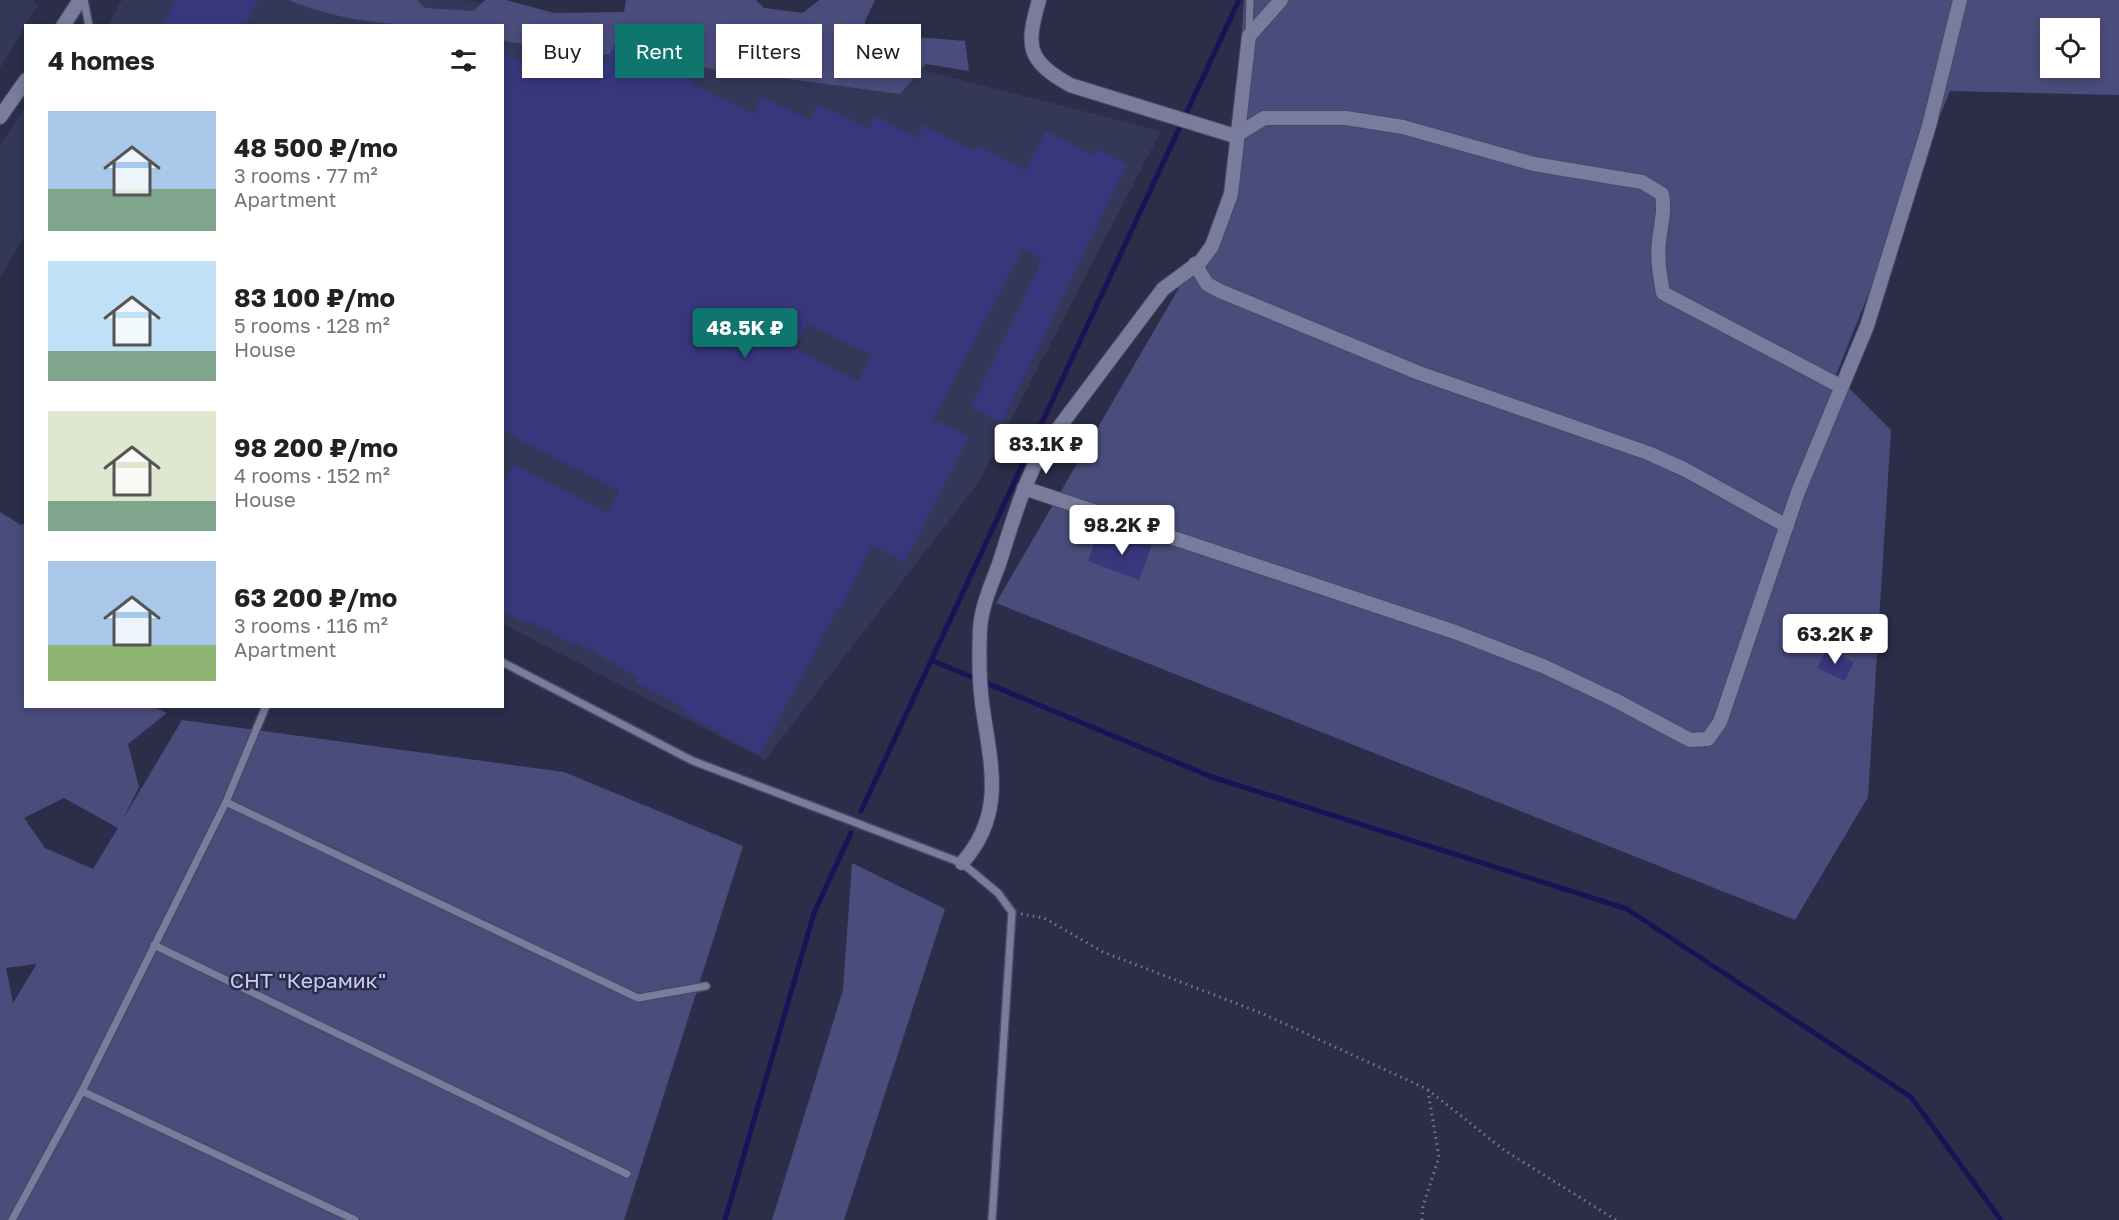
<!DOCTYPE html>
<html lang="en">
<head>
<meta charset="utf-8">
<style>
	body { margin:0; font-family:"Golos Text",sans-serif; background:#f2f2f2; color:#222; height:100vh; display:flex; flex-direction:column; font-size:22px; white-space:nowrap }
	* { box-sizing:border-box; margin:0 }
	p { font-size:20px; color:#767676 }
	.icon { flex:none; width:33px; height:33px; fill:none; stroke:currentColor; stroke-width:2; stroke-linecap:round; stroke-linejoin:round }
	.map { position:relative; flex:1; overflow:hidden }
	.side { position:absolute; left:24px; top:24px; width:480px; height:684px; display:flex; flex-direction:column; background:#fff; border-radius:0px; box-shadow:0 3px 9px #0003 }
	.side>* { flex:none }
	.top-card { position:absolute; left:522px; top:24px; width:570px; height:54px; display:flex; gap:12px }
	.buttons { position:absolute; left:2040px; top:18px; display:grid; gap:12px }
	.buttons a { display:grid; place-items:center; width:60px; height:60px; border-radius:0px; background:#fff; box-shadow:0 3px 9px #0003; font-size:30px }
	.price { position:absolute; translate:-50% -51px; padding:0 14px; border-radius:6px; background:#fff; color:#222; font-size:20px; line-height:39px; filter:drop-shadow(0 2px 3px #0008) }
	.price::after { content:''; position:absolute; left:50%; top:36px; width:18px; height:14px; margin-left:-9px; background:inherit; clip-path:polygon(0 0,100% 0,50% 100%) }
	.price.on { background:#0f766e; color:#fff }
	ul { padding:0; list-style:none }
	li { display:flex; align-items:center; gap:18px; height:150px; padding:0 24px }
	li span { display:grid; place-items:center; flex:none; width:168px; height:120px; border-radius:0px; color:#555 }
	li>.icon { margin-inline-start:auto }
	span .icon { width:72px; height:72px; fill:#fffc; stroke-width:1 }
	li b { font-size:26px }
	h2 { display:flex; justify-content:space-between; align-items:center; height:72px; padding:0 24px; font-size:26px }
	.chip { padding:0 21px; border-radius:0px; background:#fff; box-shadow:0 3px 9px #0003; font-size:21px; line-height:54px }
	.chip.on { background:#0f766e; color:#fff }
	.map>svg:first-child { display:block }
	.built { fill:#343758 }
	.green { fill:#4a4c7c; fill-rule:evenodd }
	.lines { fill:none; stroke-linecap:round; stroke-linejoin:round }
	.stream { stroke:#1b1155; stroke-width:5 }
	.building { fill:#38377c; fill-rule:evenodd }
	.service-casing { stroke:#494a62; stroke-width:10 }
	.minor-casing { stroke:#494a62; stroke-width:16 }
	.path { stroke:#777991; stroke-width:3; stroke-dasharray:1.5 4.5; stroke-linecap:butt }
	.service { stroke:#797c9d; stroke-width:7 }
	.minor { stroke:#797c9d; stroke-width:14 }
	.labels { text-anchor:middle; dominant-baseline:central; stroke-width:5; stroke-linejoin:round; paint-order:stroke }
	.park-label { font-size:21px; fill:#cacef8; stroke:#2b2d49 }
</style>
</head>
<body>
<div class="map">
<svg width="2119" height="1220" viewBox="0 0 2119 1220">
	<rect width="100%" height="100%" fill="#2b2d49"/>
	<path class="built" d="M0 0H33L38 5 0 68Z
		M122 0H465L537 13 911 67 1161 131 978 483 765 760 503 624 502 26H107Z
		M25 107V235L0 277V145Z"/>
	<path class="green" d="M288 0H417L425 8 474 11 485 0H506L554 13 624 12 626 0H756L764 8 803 13 819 0H875L865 21 862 39 917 37 965 41 969 71 926 64 900 94 503 41 502 26C426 26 360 29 288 0Z
		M1244 0H2119V95L1950 91 1836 375 1891 430 1868 797 1795 920 996 603 1230 200ZM2050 28H2090V68H2050Z
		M0 512 21 525 25 523 26 706 154 707 167 713 128 744 139 787 123 819 182 720 564 772 743 846 624 1220H0ZM64 798 118 828 93 869 45 848 24 818ZM36 964V965L13 1003 6 968Z
		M852 863 945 909 844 1220H772L843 990Z"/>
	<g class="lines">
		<path class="stream" d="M931 660 1212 777 1627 909 1911 1097 2001 1220
			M861 811 1239 0
			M725 1220 814 913 851 833"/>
	</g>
	<path class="building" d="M175 0H258L245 26H162Z
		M555 45 602 69 614 46 660 69 664 60 696 76 692 84 754 114 762 97 810 120 818 104 869 129 875 116 917 138 923 125 975 151 978 146 1025 170 1046 131 1093 156 1096 149 1127 164 1002 423 971 407 1042 259 1023 249 933 419 969 437 905 562 872 545 841 609 838 608 760 755 683 713 685 709 635 682 638 677 576 642 575 645 529 621 527 624 502 610V485L514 464 607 513 619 491 502 430V52L541 72ZM807 324 871 355 858 381 794 348Z
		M1122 533 1152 544 1139 580 1088 561 1096 538 1117 546Z
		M1826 649 1854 662 1845 681 1817 668Z"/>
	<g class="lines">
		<defs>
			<path id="service" d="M84 0 89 26
				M1249 33 1250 0
				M502 662 693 761 962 863 998 893 1012 912 992 1220
				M226 802 638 998 706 986
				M154 945 627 1174
				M82 1091 355 1220
				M12 1220 82 1091 226 802 266 706"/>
			<path id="minor" d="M1039 0C1026 46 1026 60 1070 85L1235 136
				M63 26 80 0
				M0 117 26 80
				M1235 136 1264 118H1346L1403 127 1534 164 1642 182 1662 194C1665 213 1661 222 1659 241 1657 259 1660 276 1663 293L1842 387
				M1195 264 1207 284 1220 291 1419 373 1648 453 1684 469 1787 526
				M1024 488 1455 632 1543 666 1615 700 1690 740 1708 739 1720 722 1798 492 1867 326 1929 126 1960 0
				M962 863C1007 813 990 762 982 703 979 679 979 654 980 630 981 607 991 586 999 564 1012 524 1023 483 1045 446L1163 289 1201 261 1212 246 1231 194 1249 36 1281 0"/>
		</defs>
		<use href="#service" class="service-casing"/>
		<use href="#minor" class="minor-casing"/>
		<path class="path" d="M1021 914 1044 918 1103 952 1261 1013 1427 1089 1504 1150 1616 1220
			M1422 1220 1423 1206 1439 1157 1428 1091"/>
		<use href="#service" class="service"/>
		<use href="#minor" class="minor"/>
	</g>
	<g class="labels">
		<g class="park-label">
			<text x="308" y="980">СНТ "Керамик"</text>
		</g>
	</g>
</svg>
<div class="buttons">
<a><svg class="icon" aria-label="locate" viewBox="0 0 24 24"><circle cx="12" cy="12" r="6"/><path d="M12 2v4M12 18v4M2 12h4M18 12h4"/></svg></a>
</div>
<b class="price on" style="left:745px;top:359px">48.5K ₽</b>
<b class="price" style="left:1046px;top:475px">83.1K ₽</b>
<b class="price" style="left:1122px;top:556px">98.2K ₽</b>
<b class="price" style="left:1835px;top:665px">63.2K ₽</b>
<div class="top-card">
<a class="chip">Buy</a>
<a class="chip on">Rent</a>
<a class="chip">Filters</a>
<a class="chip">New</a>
</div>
<section class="side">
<h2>4 homes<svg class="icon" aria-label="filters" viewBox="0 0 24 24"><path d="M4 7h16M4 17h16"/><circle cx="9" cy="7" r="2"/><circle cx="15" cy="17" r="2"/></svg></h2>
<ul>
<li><span style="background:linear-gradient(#a9c7e8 65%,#7fa58c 0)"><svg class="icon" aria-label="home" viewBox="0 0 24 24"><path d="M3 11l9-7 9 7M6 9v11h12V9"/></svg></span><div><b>48 500 ₽/mo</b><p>3 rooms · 77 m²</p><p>Apartment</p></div></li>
<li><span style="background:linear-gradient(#bfe0f5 75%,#7fa58c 0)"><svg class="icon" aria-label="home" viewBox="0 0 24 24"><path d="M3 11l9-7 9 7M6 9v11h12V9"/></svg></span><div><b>83 100 ₽/mo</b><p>5 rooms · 128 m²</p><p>House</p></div></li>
<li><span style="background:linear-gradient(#dfe7d0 75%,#7fa58c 0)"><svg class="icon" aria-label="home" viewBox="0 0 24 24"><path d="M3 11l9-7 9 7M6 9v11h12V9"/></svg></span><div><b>98 200 ₽/mo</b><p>4 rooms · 152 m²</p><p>House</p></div></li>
<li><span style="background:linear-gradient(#a9c7e8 70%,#8fb573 0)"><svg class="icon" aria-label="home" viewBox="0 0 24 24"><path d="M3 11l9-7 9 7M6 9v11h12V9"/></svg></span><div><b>63 200 ₽/mo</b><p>3 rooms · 116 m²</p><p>Apartment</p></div></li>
</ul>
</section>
</div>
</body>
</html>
